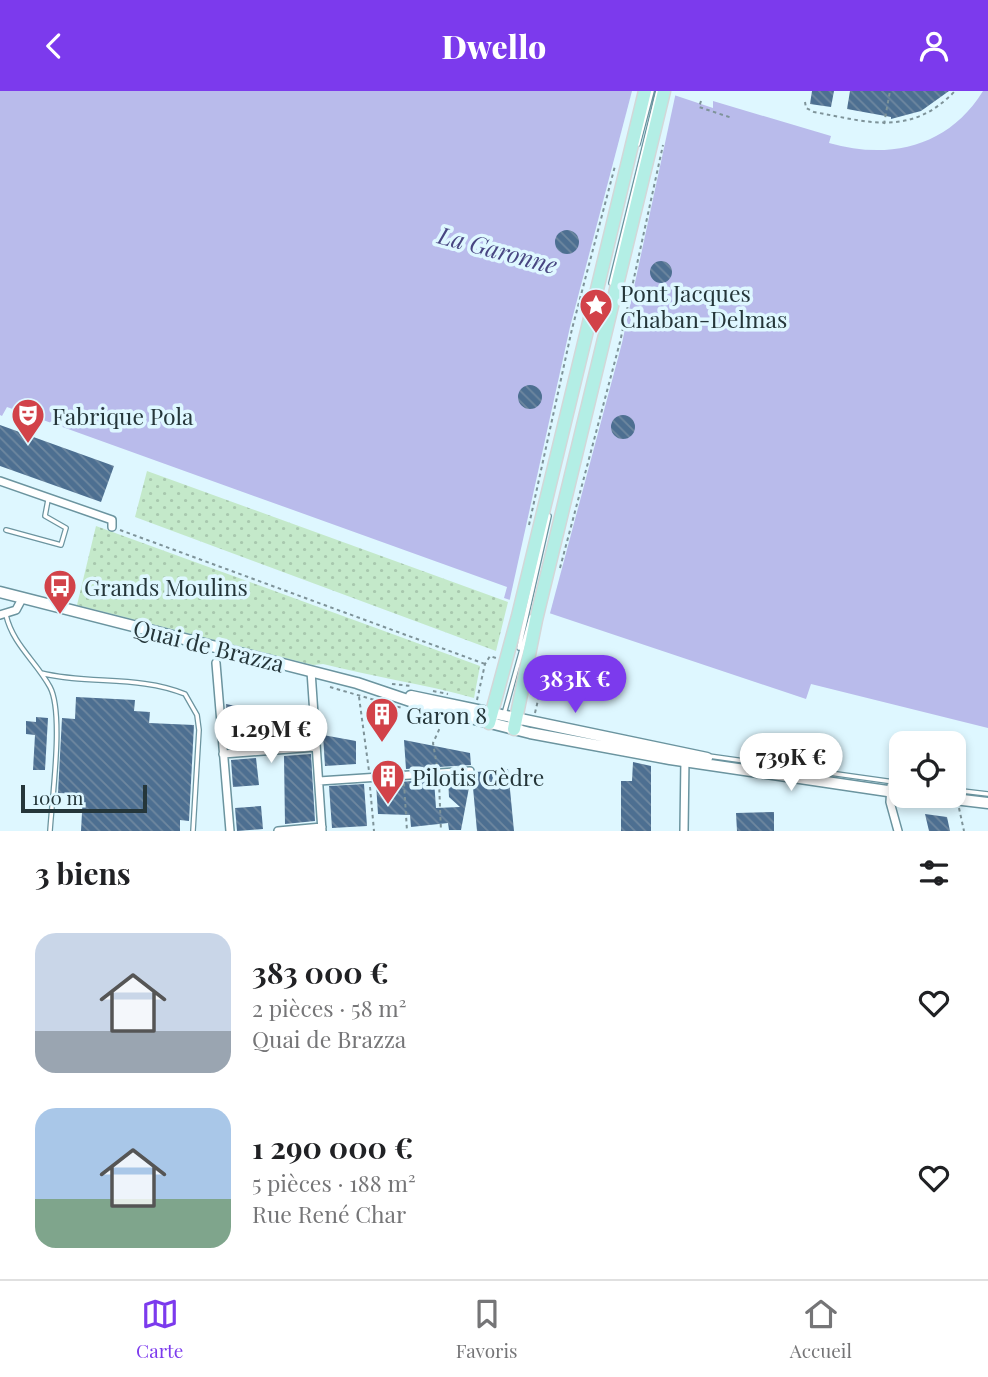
<!DOCTYPE html>
<html lang="fr">
<head>
<meta charset="utf-8">
<style>
	body { margin:0; font-family:"Playfair Display",serif; background:#f6f6f6; color:#202124; height:100vh; display:flex; flex-direction:column; font-size:26px; white-space:nowrap }
	* { box-sizing:border-box; margin:0 }
	p { font-size:23px; color:#757577 }
	.icon { flex:none; width:38px; height:38px; fill:none; stroke:currentColor; stroke-width:2; stroke-linecap:round; stroke-linejoin:round }
	.map { position:relative; height:740px; overflow:hidden }
	.drawer { display:flex; flex-direction:column; background:#fff; flex:1 }
	.drawer>* { flex:none }
	.controls { position:absolute; left:889px; top:640px; display:grid; gap:14px }
	.controls a { display:grid; place-items:center; width:77px; height:77px; border-radius:14px; background:#fff; box-shadow:0 4px 10px #0003; font-size:35px }
	.scale { position:absolute; left:21px; bottom:18px; width:126px; box-sizing:border-box; padding-left:7px; border:4px solid #25363a; border-top:0; font-size:19px; line-height:24px; white-space:nowrap; color:#25363a; -webkit-text-stroke:5px #def7ff; paint-order:stroke }
	.price { position:absolute; translate:-50% -60px; padding:0 16px; border-radius:24px; background:#fff; color:#222; font-size:23px; line-height:46px; filter:drop-shadow(0 2px 4px #0008) }
	.price::after { content:''; position:absolute; left:50%; top:42px; width:21px; height:16px; margin-left:-10px; background:inherit; clip-path:polygon(0 0,100% 0,50% 100%) }
	.price.selected { background:#7c3aed; color:#fff }
	ul { padding:0; list-style:none }
	li { display:flex; align-items:center; gap:21px; height:175px; padding:0 35px }
	li span { display:grid; place-items:center; flex:none; width:196px; height:140px; border-radius:21px; color:#555 }
	li>.icon { margin-inline-start:auto }
	span .icon { width:84px; height:84px; fill:#fffc; stroke-width:1 }
	li b { font-size:30px }
	h2 { display:flex; justify-content:space-between; align-items:center; height:84px; padding:0 35px; font-size:30px }
	header { display:flex; justify-content:space-between; align-items:center; height:91px; padding:0 35px; background:#7c3aed; color:#fff; font-size:32px; font-weight:800 }
	.dock { display:flex; justify-content:space-around; align-items:center; height:98px; border-top:2px solid #e0e0e0; background:#fff; font-size:19px; color:#757577 }
	.dock a { display:grid; justify-items:center; gap:4px }
	.dock .selected { color:#7c3aed }
	.map>svg:first-child { display:block }
	.grass { fill:url(#grass-dots) }
	.water { fill:#b9bbeb }
	.pier { fill:#def7ff }
	.building { fill:url(#building-back-hatch) }
	.lines { fill:none; stroke-linecap:round; stroke-linejoin:round }
	.service-casing { stroke:#6b949f; stroke-width:6 }
	.minor-casing { stroke:#6b949f; stroke-width:10 }
	.secondary-casing { stroke:#6b949f; stroke-width:13 }
	.primary-casing { stroke:#d3d7d8; stroke-width:15 }
	.path { stroke:#7e9399; stroke-width:2; stroke-dasharray:3.5 3.5; stroke-linecap:butt }
	.service { stroke:#fff; stroke-width:3.5 }
	.minor { stroke:#fff; stroke-width:7 }
	.secondary { stroke:#fff; stroke-width:10 }
	.primary { stroke:#b3eee5; stroke-width:12 }
	.labels { text-anchor:middle; dominant-baseline:central; stroke-width:7; stroke-linejoin:round; paint-order:stroke }
	.poi-label { font-size:23px; fill:#25363a; stroke:#def7ff; text-anchor:start }
	.street-label { font-size:23px; fill:#25363a; stroke:#def7ff }
	.water-label { font-size:24px; font-style:italic; fill:#484682; stroke:#def7ff }
</style>
</head>
<body>
<header><svg class="icon" aria-label="back" viewBox="0 0 24 24"><path d="M15 5l-7 7 7 7"/></svg>Dwello<svg class="icon" aria-label="person" viewBox="0 0 24 24"><circle cx="12" cy="8" r="4"/><path d="M4 21q1-7 8-7t8 7"/></svg></header>
<div class="map">
<svg width="988" height="740" viewBox="0 0 988 740">
	<defs>
		<pattern id="grass-dots" width="8" height="8" patternUnits="userSpaceOnUse" patternTransform="scale(1.75)"><rect width="8" height="8" fill="#c4e9ca"/><path d="M2 2h.1M6 6h.1" fill="none" stroke="#a8c8ae" stroke-width="1.8" stroke-linecap="round"/></pattern>
		<pattern id="building-back-hatch" width="6" height="6" patternUnits="userSpaceOnUse" patternTransform="scale(1.75)"><rect width="6" height="6" fill="#4d6f91"/><path d="M-1 5l2 2M0 0l6 6M5-1l2 2" fill="none" stroke="#6f88a0"/></pattern>
	</defs>
	<rect width="100%" height="100%" fill="#def7ff"/>
	<path class="grass" d="M147 380 508 511 496 560 135 426Z
		M96 435 480 575 474 607C424 593 374 586 323 573L313 574 77 514Z"/>
	<path class="water" d="M0 0H662L713 17V10L831 45 829 52C888 69 948 57 983 0H988V637L811 593 806 608 504 507 507 496 7 316 2 325 0 324Z"/>
	<path class="pier" d="M632 0 676 1 622 252 549 526 509 512 570 236Z"/>
	<path class="building" d="M812 0H834L831 16 810 13Z
		M850 0H949L921 20 891 28V26L847 18Z
		M555 151a12 12 0 1 1 24 0a12 12 0 1 1-24 0Z
		M650 181a11 11 0 1 1 22 0a11 11 0 1 1-22 0Z
		M518 306a12 12 0 1 1 24 0a12 12 0 1 1-24 0Z
		M611 336a12 12 0 1 1 24 0a12 12 0 1 1-24 0Z
		M0 334 114 375 101 411 0 375Z
		M76 606 135 609 134 620 150 621 149 632 194 634 189 730 180 729V740H81L83 703 58 702 62 627 75 628Z
		M226 613 308 630 310 650 270 653 269 642 228 645Z
		M36 626 48 627 45 679H33L35 644 26 643V630L36 631Z
		M323 644 356 650V673L325 675Z
		M404 649 470 662 471 674 406 678Z
		M311 663 315 730 285 733 284 665Z
		M256 667 259 694 233 696 231 669Z
		M633 671 651 675V740H621V690H632Z
		M508 678 514 740H477L472 686 476 681Z
		M471 686 461 739H449L448 732 411 736 410 724 378 723 376 692 434 689 436 717 460 716 449 706 448 688Z
		M364 693 367 735 332 737 329 695Z
		M261 715 263 738 237 740 235 717Z
		M774 721V740H737L736 722Z
		M925 723 947 726 950 740H929Z"/>
	<g class="lines">
		<defs>
			<path id="service" d="M638 53 652 0
				M611 192 658 0
				M6 439 61 454 66 437 45 425 48 409
				M6 524C13 554 36 570 50 596 64 622 52 707 50 740
				M519 557 549 425
				M41 582C88 594 139 584 185 603L197 624 199 639 193 740
				M504 623 531 526
				M709 665 901 692
				M954 699 988 703
				M901 706 928 709"/>
			<path id="minor" d="M0 390 112 429V436
				M0 524 16 519 23 506
				M216 572 230 740
				M311 580 322 740
				M223 663 316 656
				M319 690 470 680
				M891 695 890 711 898 740
				M278 740 322 736
				M684 740 685 667"/>
			<path id="secondary" d="M0 501 357 592 431 617 530 642 670 668 901 702
				M411 605 707 667
				M929 705 988 712"/>
			<path id="primary" d="M489 632 518 525 645 0
				M514 638 536 529 664 0"/>
		</defs>
		<use href="#service" class="service-casing"/>
		<use href="#minor" class="minor-casing"/>
		<use href="#secondary" class="secondary-casing"/>
		<use href="#primary" class="primary-casing"/>
		<path class="path" d="M701 10 699 16 732 27
			M805 11 806 17 814 21C869 31 911 46 955 0
			M884 33 890 0
			M529 434 572 238 615 75
			M120 439 485 573
			M560 477 620 251 663 54
			M535 580 587 598
			M392 593 411 595
			M330 596 402 617
			M433 600 448 603
			M359 606 369 680
			M477 609 485 573 490 565 496 567
			M535 622 544 583
			M437 675 433 652 443 630
			M439 691 441 740
			M404 692 407 740
			M370 696 374 740
			M959 717 964 740"/>
		<use href="#service" class="service"/>
		<use href="#minor" class="minor"/>
		<use href="#secondary" class="secondary"/>
		<use href="#primary" class="primary"/>
	</g>
	<defs>
		<symbol id="sight-pin" viewBox="-11 -11 22 30"><path d="M0 17L-7.5 6A9.5 9.5 0 1 1 7.5 6Z" fill="#d24249" stroke="#def7ff"/><path d="M0-6L1.8-2.2L6-1.7L2.9 1.2L3.7 5.4L0 3.3L-3.7 5.4L-2.9 1.2L-6-1.7L-1.8-2.2Z" fill="#fff"/></symbol>
		<symbol id="theatre-pin" viewBox="-11 -11 22 30"><path d="M0 17L-7.5 6A9.5 9.5 0 1 1 7.5 6Z" fill="#d24249" stroke="#def7ff"/><path d="M-5-5.5Q0-4 5-5.5V0Q5 5 0 6Q-5 5-5 0ZM-3.3-2.5H-1v1.5H-3.3ZM1-2.5H3.3v1.5H1ZM-2.8 1Q0 5.5 2.8 1Z" fill="#fff"/></symbol>
		<symbol id="bus-pin" viewBox="-11 -11 22 30"><path d="M0 17L-7.5 6A9.5 9.5 0 1 1 7.5 6Z" fill="#d24249" stroke="#def7ff"/><path d="M-5-6H5V4H4V6H2V4H-2V6H-4V4H-5ZM-3.5-4V0h7V-4ZM-3.5 1.2v1.5H-2V1.2ZM2 1.2v1.5H3.5V1.2Z" fill="#fff"/></symbol>
		<symbol id="building-pin" viewBox="-11 -11 22 30"><path d="M0 17L-7.5 6A9.5 9.5 0 1 1 7.5 6Z" fill="#d24249" stroke="#def7ff"/><path d="M-4-6H4V6H1V3H-1V6H-4ZM-2.5-4.3h1.7v1.8h-1.7ZM.8-4.3h1.7v1.8H.8ZM-2.5-1h1.7V.8h-1.7ZM.8-1h1.7V.8H.8Z" fill="#fff"/></symbol>
	</defs>
	<g fill-rule="evenodd">
		<use href="#sight-pin" x="577" y="195" width="38" height="52"/>
		<use href="#theatre-pin" x="9" y="305" width="38" height="52"/>
		<use href="#bus-pin" x="41" y="476" width="38" height="52"/>
		<use href="#building-pin" x="363" y="604" width="38" height="52"/>
		<use href="#building-pin" x="369" y="666" width="38" height="52"/>
	</g>
	<g class="labels">
		<g class="poi-label">
			<text x="620" y="201">Pont Jacques<tspan x="620" dy="26">Chaban-Delmas</tspan></text>
			<text x="52" y="324">Fabrique Pola</text>
			<text x="84" y="495">Grands Moulins</text>
			<text x="406" y="623">Garon 8</text>
			<text x="412" y="685">Pilotis Cèdre</text>
		</g>
		<g class="street-label">
			<text transform="translate(209 554) rotate(14)">Quai de Brazza</text>
		</g>
		<g class="water-label">
			<text transform="translate(498 158) rotate(15)">La Garonne</text>
		</g>
	</g>
</svg>
<div class="controls">
<a><svg class="icon" aria-label="locate" viewBox="0 0 24 24"><circle cx="12" cy="12" r="6"/><path d="M12 2v4M12 18v4M2 12h4M18 12h4"/></svg></a>
</div>
<div class="scale">100 m</div>
<b class="price selected" style="left:575px;top:624px">383K €</b>
<b class="price" style="left:271px;top:674px">1.29M €</b>
<b class="price" style="left:791px;top:702px">739K €</b>
</div>
<section class="drawer">
<h2>3 biens<svg class="icon" aria-label="filters" viewBox="0 0 24 24"><path d="M4 7h16M4 17h16"/><circle cx="9" cy="7" r="2"/><circle cx="15" cy="17" r="2"/></svg></h2>
<ul>
<li><span style="background:linear-gradient(#c9d6e8 70%,#9aa5b1 0)"><svg class="icon" aria-label="home" viewBox="0 0 24 24"><path d="M3 11l9-7 9 7M6 9v11h12V9"/></svg></span><div><b>383 000 €</b><p>2 pièces · 58 m²</p><p>Quai de Brazza</p></div><svg class="icon" aria-label="heart" viewBox="0 0 24 24"><path d="M12 20l-8-8c-3-5 5-10 8-4 3-6 11-1 8 4z"/></svg></li>
<li><span style="background:linear-gradient(#a9c7e8 65%,#7fa58c 0)"><svg class="icon" aria-label="home" viewBox="0 0 24 24"><path d="M3 11l9-7 9 7M6 9v11h12V9"/></svg></span><div><b>1 290 000 €</b><p>5 pièces · 188 m²</p><p>Rue René Char</p></div><svg class="icon" aria-label="heart" viewBox="0 0 24 24"><path d="M12 20l-8-8c-3-5 5-10 8-4 3-6 11-1 8 4z"/></svg></li>
</ul>
</section>
<nav class="dock">
<a class="selected"><svg class="icon" aria-label="map" viewBox="0 0 24 24"><path d="M3 6l6-2 6 2 6-2v14l-6 2-6-2-6 2zM9 4v14M15 6v14"/></svg>Carte</a>
<a><svg class="icon" aria-label="saved" viewBox="0 0 24 24"><path d="M7 4h10v16l-5-4-5 4z"/></svg>Favoris</a>
<a><svg class="icon" aria-label="home" viewBox="0 0 24 24"><path d="M3 11l9-7 9 7M6 9v11h12V9"/></svg>Accueil</a>
</nav>
</body>
</html>
